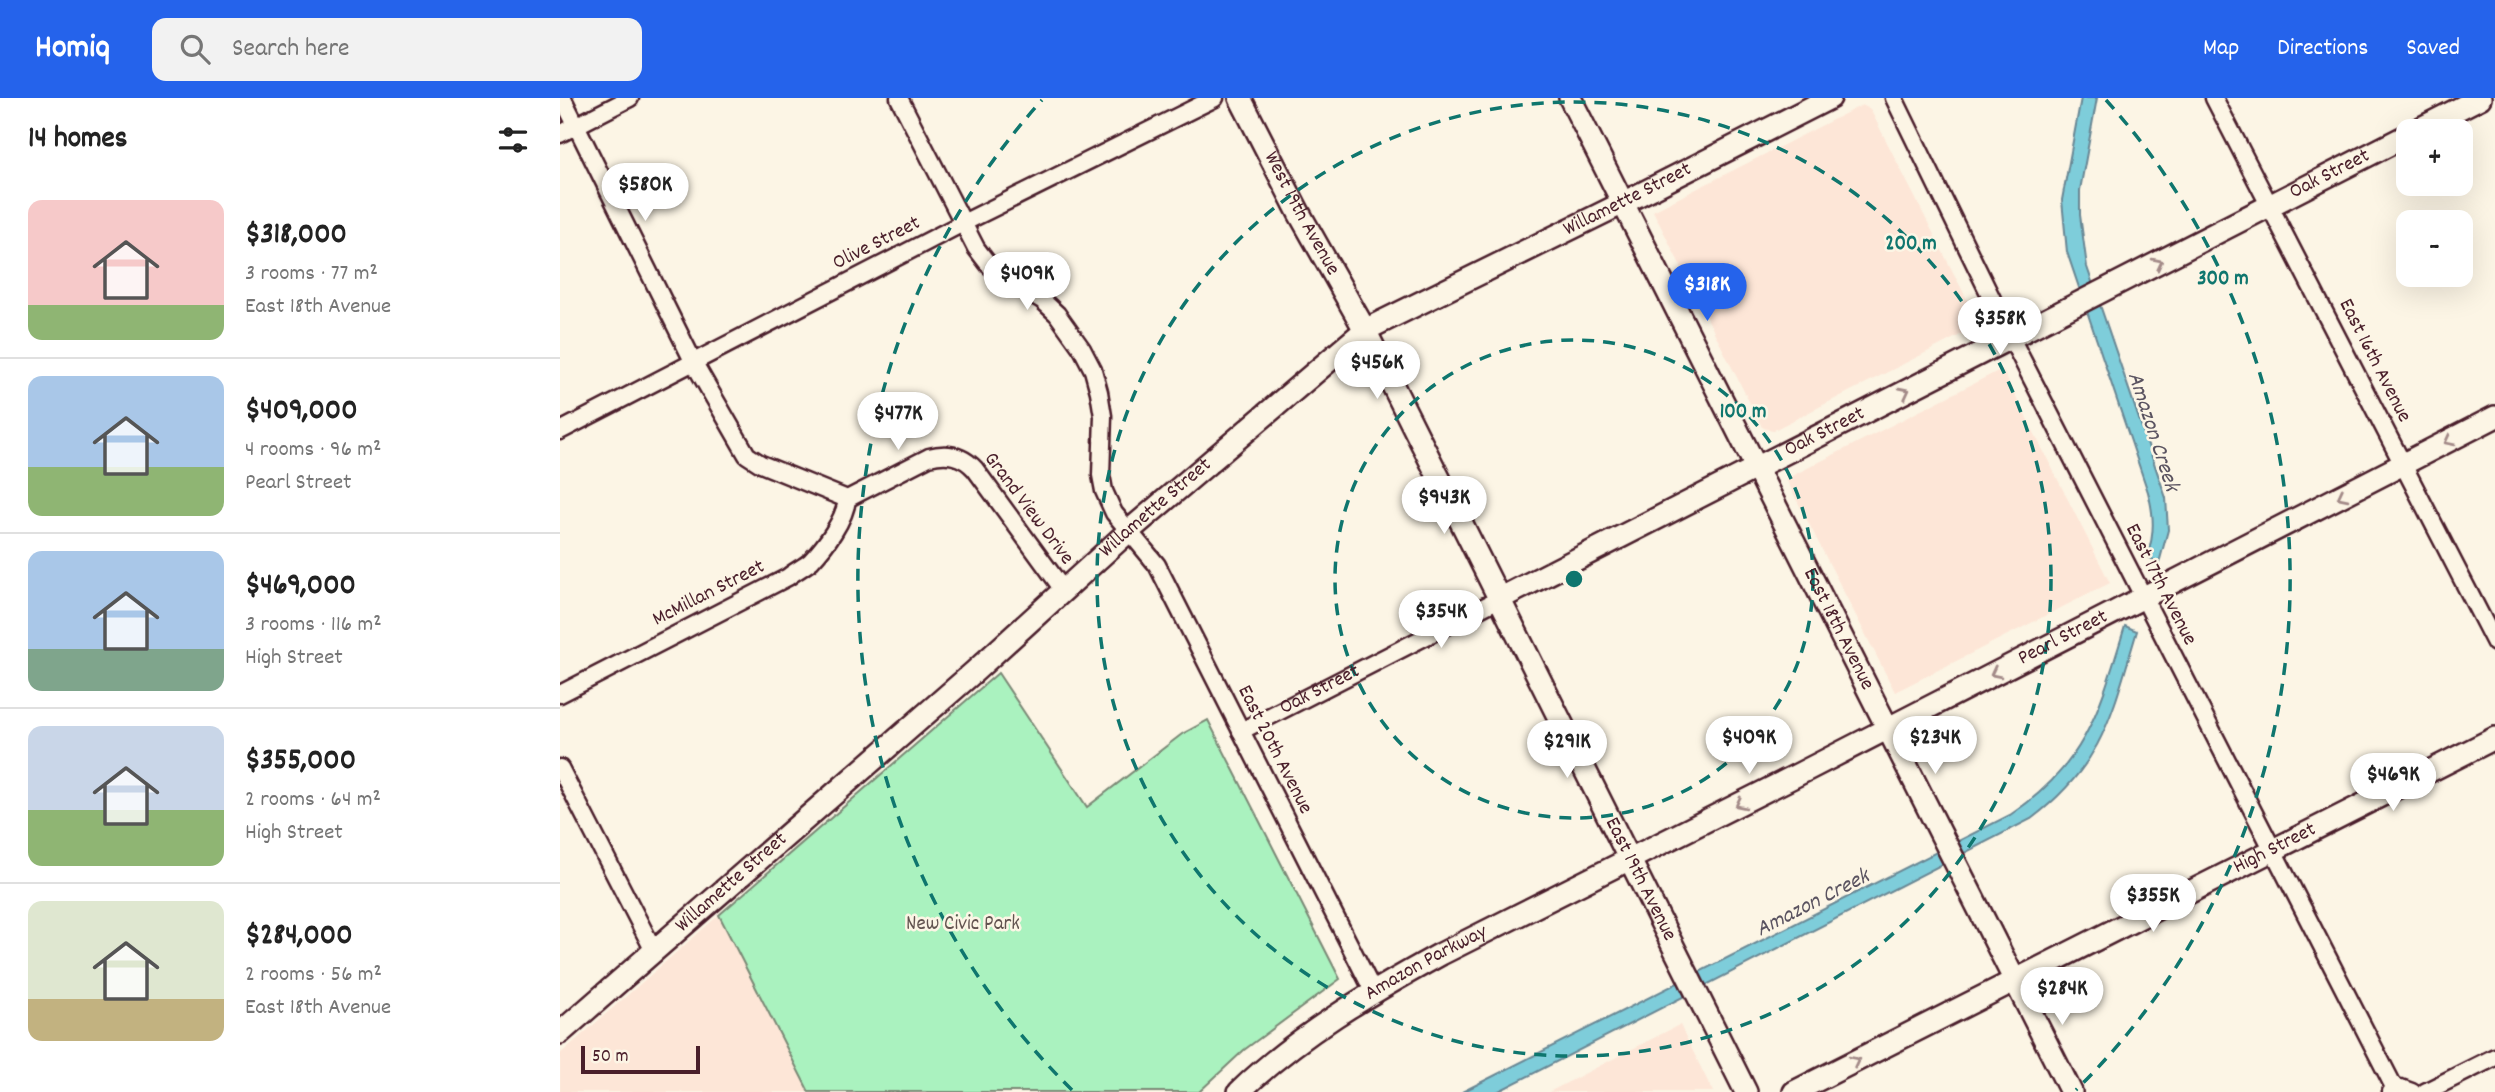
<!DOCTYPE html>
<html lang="en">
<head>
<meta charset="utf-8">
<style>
	body { margin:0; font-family:Dekko,sans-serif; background:#f2f2f2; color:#222; height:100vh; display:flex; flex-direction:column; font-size:26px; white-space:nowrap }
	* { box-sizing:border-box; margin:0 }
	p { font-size:23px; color:#767676 }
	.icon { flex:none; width:38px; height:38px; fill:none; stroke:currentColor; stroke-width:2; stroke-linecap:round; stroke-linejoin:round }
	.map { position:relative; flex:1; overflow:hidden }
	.drawer { display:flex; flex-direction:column; background:#fff; width:560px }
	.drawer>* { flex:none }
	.fabs { position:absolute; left:1836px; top:21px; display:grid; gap:14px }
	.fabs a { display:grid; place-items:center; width:77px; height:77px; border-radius:14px; background:#fff; box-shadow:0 7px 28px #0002; font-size:35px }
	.scale { position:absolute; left:21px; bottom:18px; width:119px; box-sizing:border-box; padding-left:7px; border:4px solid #4a1f2b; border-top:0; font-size:19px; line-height:24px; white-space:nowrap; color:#4a1f2b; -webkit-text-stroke:5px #fcf5e5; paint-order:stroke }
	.price { position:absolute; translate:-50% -60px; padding:0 16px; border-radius:24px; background:#fff; color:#222; font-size:23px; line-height:46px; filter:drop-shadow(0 2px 4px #0008) }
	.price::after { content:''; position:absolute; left:50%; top:42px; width:21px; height:16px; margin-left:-10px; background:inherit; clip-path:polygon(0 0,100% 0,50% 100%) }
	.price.active { background:#2563eb; color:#fff }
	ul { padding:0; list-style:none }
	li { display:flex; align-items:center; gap:21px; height:175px; padding:0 28px }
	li+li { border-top:2px solid #e0e0e0 }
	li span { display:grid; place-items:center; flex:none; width:196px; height:140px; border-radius:14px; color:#555 }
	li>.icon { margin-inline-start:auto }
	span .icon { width:84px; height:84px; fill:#fffc; stroke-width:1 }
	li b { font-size:30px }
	h2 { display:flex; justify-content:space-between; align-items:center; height:84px; padding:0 28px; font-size:30px }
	header { display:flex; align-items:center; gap:42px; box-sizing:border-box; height:98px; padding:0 35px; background:#2563eb; color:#fff }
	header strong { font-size:33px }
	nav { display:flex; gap:38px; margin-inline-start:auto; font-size:24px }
	.search { width:490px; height:63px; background:#f2f2f2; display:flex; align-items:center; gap:18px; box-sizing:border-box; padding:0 24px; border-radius:14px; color:#767676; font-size:26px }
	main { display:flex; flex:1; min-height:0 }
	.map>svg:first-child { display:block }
	.built { fill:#fde6d7 }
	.green { fill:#aaf2bf; stroke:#7a8875; stroke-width:2 }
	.water { fill:#7ecdda; stroke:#698794; stroke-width:2 }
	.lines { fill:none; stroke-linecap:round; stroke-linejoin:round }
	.street-casing { stroke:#4a1f2b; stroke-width:21 }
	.secondary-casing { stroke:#4a1f2b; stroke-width:26 }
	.street { stroke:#fcf5e5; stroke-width:16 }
	.secondary { stroke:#fcf5e5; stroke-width:21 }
	.oneway { stroke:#a38a88 }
	.ring { fill:none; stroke:#0f766e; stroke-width:3.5; stroke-dasharray:12 9 }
	.labels { text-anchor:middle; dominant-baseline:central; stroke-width:5; stroke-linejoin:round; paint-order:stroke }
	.street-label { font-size:21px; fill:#4a1f2b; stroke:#fcf5e5 }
	.park-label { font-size:21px; fill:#625450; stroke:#fcf5e5 }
	.water-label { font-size:23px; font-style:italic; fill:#5a5360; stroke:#fcf5e5 }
	.centre { fill:#0f766e; stroke:#fcf5e5; stroke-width:3.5 }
	.ring-label { font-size:21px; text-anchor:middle; font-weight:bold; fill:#0f766e; stroke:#fcf5e5; stroke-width:5; stroke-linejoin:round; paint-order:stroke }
</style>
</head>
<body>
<header>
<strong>Homiq</strong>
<div class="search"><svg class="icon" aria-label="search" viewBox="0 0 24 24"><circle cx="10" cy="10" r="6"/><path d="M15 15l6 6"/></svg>Search here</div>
<nav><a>Map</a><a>Directions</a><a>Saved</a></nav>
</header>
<main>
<section class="drawer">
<h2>14 homes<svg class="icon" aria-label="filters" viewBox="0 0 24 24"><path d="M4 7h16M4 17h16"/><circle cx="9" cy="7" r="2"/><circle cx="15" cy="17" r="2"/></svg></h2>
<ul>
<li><span style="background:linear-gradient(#f6c9c9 75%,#8fb573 0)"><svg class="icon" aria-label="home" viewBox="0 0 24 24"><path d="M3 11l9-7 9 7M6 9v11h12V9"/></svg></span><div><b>$318,000</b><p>3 rooms · 77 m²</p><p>East 18th Avenue</p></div></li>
<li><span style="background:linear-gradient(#a9c7e8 65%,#8fb573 0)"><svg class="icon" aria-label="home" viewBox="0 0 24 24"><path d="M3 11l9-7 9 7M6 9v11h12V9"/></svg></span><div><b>$409,000</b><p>4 rooms · 96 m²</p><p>Pearl Street</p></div></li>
<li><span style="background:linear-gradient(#a9c7e8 70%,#7fa58c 0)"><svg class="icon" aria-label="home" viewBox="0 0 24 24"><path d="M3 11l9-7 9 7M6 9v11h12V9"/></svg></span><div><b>$469,000</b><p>3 rooms · 116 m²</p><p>High Street</p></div></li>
<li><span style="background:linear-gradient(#c9d6e8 60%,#8fb573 0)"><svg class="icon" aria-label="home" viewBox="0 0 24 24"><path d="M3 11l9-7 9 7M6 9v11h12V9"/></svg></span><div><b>$355,000</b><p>2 rooms · 64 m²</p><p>High Street</p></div></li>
<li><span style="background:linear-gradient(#dfe7d0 70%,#c2b280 0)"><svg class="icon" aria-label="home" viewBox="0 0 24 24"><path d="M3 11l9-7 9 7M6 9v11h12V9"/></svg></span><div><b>$284,000</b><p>2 rooms · 56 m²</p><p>East 18th Avenue</p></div></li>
</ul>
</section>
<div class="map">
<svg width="1935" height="994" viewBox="0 0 1935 994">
	<rect width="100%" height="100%" fill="#fcf5e5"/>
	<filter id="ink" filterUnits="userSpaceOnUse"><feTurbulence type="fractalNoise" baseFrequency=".0143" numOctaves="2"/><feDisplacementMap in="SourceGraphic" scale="14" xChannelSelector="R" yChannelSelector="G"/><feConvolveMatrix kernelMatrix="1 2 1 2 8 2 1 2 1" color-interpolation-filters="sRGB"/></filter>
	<g filter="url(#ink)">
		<path class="built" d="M1302 7 1310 11 1420 227 1212 333 1202 329 1093 113Z
			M1442 271 1550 485 1335 594 1226 381Z
			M159 817 249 994H0V956Z
			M1120 927 1153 994H989L1119 927Z"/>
		<path class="green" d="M438 575 527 709 622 636 648 622 780 881 684 952 639 994H249L159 817Z"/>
		<path class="water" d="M1521 0H1537L1520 92V117L1527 169 1606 400 1608 432 1599 465 1587 458C1595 436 1594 417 1588 394L1507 154 1502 102Z
			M1565 528 1577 533C1552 615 1544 666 1471 721L937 994H902L1450 717C1526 667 1540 610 1565 528Z"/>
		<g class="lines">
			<defs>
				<g id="street">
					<path d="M339 0 416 150 429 167 444 180 482 202 497 216 522 251 533 272 539 294 543 318 541 377 544 393 554 415 597 467 814 895"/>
					<path d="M1334 0 1451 240 1835 991"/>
					<path d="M1654 0 1935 545"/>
					<path d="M3 1 134 265 187 357 201 366 287 401 369 359C387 354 402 357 415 371L504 493"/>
					<path d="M0 36 70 0"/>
					<path d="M0 333 403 125 655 0"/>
					<path d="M0 596 228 479C235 473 244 469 251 463 265 448 285 422 287 401"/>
					<path id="s1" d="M681 633 939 501"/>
					<path d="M0 670 94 853"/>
					<path d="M1831 994 1841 990 1852 994"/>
					<path d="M1865 994 1935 959"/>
				</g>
				<g id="secondary">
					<path id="s2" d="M680 0 739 115 805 232 1186 994"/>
					<path id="s3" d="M1010 0 1511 994"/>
					<path d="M1855 33 1920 0"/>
					<path id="s4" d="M939 501 1848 37"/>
					<path id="s5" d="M0 935 414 574 570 432 805 232 1063 105 1270 0"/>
					<path id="s6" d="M679 994C738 937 810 895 881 856L1233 679 1935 319"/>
					<path id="s7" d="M1234 994 1935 640"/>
				</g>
			</defs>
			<use href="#street" class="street-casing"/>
			<use href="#secondary" class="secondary-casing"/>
			<use href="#street" class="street"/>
			<use href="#secondary" class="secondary"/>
		</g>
		<defs><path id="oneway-chevron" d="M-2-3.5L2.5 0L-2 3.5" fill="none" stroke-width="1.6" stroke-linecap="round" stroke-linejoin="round" transform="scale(1.75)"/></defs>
		<g class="oneway">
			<use href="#oneway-chevron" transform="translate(1598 165) rotate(-27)"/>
			<use href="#oneway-chevron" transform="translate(1345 294) rotate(-27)"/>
			<use href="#oneway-chevron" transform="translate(1889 343) rotate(153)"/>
			<use href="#oneway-chevron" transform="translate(1782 398) rotate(153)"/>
			<use href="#oneway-chevron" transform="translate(1435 575) rotate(153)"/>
			<use href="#oneway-chevron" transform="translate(1180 706) rotate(153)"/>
			<use href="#oneway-chevron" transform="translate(1295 963) rotate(-27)"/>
		</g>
	</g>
	<g class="ring">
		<circle cx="1014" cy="481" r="239"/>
		<circle cx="1014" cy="481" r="477"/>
		<path d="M512 992A716 716 0 0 1 482 2M1546 2A716 716 0 0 1 1516 992"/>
	</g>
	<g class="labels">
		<g class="street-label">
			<text stroke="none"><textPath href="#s4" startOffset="933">Oak Street</textPath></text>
			<text stroke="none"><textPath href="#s5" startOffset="1362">Willamette Street</textPath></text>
			<text stroke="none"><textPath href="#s2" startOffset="131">West 19th Avenue</textPath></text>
			<text transform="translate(317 146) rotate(-27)">Olive Street</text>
			<text transform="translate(1814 263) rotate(63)">East 16th Avenue</text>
			<text stroke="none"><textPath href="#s4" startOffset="366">Oak Street</textPath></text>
			<text transform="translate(468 411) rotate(53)">Grand View Drive</text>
			<text stroke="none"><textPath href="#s5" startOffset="794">Willamette Street</textPath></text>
			<text transform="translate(1600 487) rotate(63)">East 17th Avenue</text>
			<text transform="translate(149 496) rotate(-27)">McMillan Street</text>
			<text stroke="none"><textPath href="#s3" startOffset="595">East 18th Avenue</textPath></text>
			<text stroke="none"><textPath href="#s6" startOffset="943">Pearl Street</textPath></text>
			<text stroke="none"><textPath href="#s1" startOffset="89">Oak Street</textPath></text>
			<text transform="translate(714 652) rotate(63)">East 20th Avenue</text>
			<text stroke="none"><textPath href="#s7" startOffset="539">High Street</textPath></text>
			<text stroke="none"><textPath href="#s2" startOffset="878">East 19th Avenue</textPath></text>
			<text stroke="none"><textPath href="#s5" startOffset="228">Willamette Street</textPath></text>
			<text stroke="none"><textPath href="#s6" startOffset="228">Amazon Parkway</textPath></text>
		</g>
		<g class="park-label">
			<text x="403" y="827">New Civic Park</text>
		</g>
		<g class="water-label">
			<text transform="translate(1592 334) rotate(72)">Amazon Creek</text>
			<text transform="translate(1253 806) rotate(-27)">Amazon Creek</text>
		</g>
	</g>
	<circle cx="1014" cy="481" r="10" class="centre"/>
	<g class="ring-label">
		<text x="1351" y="151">200 m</text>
		<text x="1663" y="186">300 m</text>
		<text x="1183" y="319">100 m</text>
	</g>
</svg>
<div class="fabs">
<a>+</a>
<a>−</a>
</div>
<div class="scale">50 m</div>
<b class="price" style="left:85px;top:125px">$580K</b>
<b class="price" style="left:467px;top:214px">$409K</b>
<b class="price active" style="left:1147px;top:225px">$318K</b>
<b class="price" style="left:1440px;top:259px">$358K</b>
<b class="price" style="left:817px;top:303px">$456K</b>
<b class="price" style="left:338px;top:354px">$477K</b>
<b class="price" style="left:884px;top:438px">$943K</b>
<b class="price" style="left:881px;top:552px">$354K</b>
<b class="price" style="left:1189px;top:678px">$409K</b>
<b class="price" style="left:1375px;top:678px">$234K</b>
<b class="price" style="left:1007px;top:682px">$291K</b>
<b class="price" style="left:1833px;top:715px">$469K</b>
<b class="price" style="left:1593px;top:836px">$355K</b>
<b class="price" style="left:1502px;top:929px">$284K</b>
</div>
</main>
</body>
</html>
